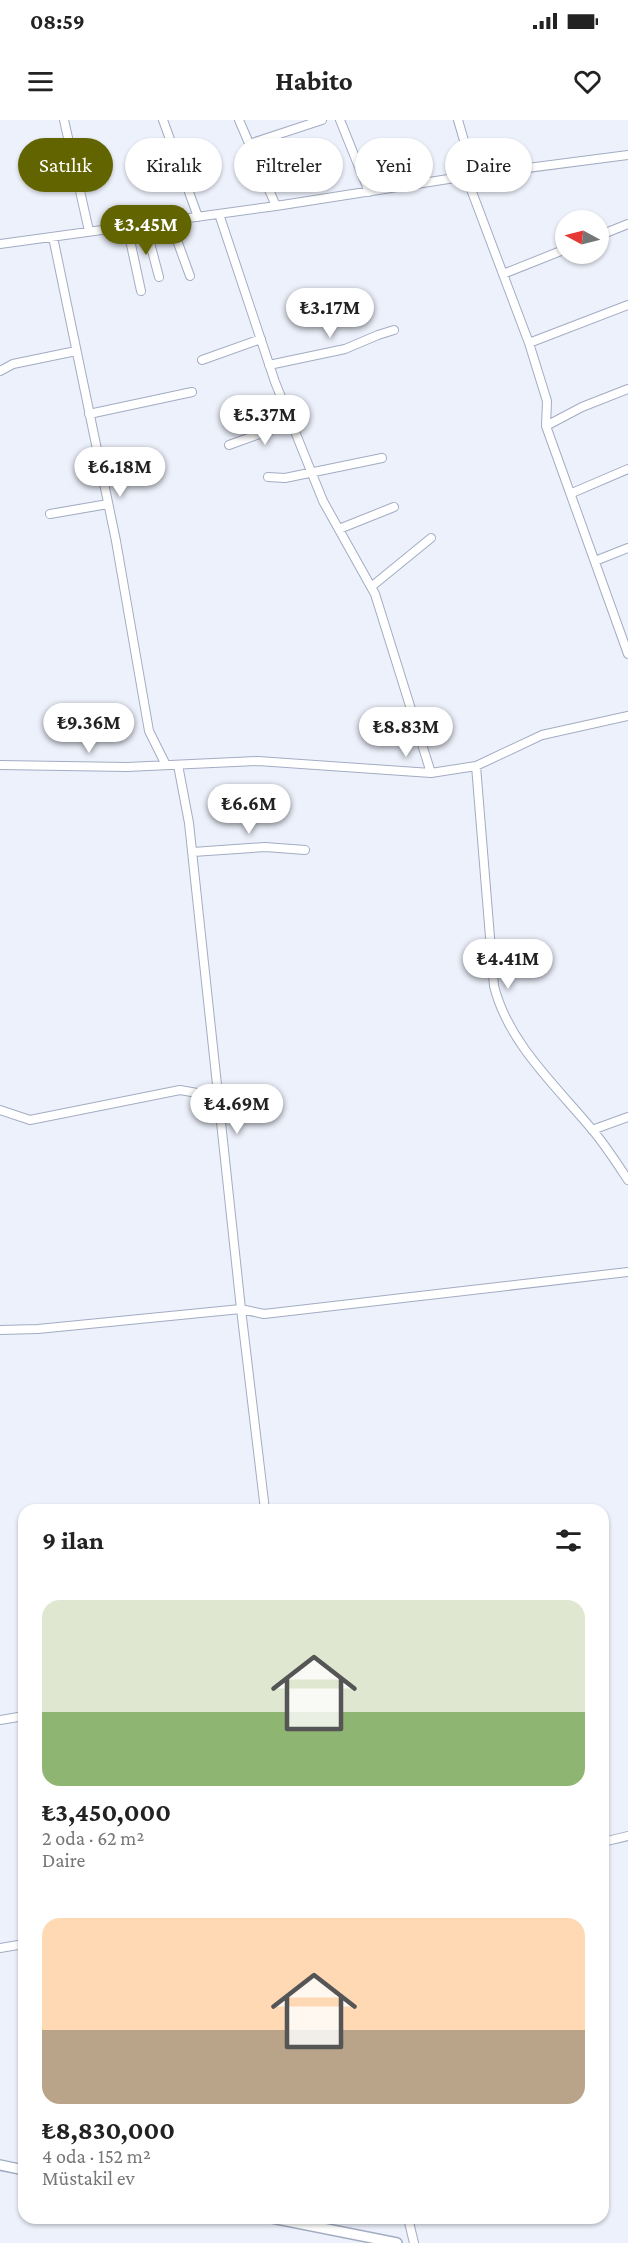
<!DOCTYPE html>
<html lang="tr">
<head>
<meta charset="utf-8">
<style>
	body { margin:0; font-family:"Crimson Pro",serif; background:#f6f6f6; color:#222; height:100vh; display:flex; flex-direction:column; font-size:22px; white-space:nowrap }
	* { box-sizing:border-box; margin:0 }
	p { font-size:20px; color:#767676 }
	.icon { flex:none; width:33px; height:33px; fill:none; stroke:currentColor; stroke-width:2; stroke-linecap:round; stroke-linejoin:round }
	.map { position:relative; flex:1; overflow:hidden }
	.side { position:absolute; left:18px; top:1384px; width:591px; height:720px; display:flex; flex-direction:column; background:#fff; border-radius:18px; box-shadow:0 2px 4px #0004 }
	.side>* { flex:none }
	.hud { position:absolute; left:18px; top:18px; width:592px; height:54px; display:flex; gap:12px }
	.needle { width:39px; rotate:277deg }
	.tools { position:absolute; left:555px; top:90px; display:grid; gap:12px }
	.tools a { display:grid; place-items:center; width:54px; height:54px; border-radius:50%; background:#fff; box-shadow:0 2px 4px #0004; font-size:30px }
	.price { position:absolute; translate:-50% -51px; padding:0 14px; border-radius:21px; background:#fff; color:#222; font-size:20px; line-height:39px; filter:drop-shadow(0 2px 3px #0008) }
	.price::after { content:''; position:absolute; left:50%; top:36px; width:18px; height:14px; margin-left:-9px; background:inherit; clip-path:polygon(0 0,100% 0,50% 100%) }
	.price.active { background:#626400; color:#fff }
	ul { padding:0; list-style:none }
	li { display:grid; align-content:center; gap:12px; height:318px; padding:0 24px }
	li span { display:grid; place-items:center; height:186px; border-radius:18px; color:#555 }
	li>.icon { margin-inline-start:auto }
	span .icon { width:108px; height:108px; fill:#fffc; stroke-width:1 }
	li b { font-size:26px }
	h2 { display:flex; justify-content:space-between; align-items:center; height:72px; padding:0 24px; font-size:26px }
	.chip { padding:0 21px; border-radius:27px; background:#fff; box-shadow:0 2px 4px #0004; font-size:21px; line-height:54px }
	.chip.active { background:#626400; color:#fff }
	.status { display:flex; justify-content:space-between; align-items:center; height:42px; padding:0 30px; background:#fff; direction:ltr }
	.status svg { height:16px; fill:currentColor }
	header { display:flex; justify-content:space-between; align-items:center; height:78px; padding:0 24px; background:#fff; font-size:27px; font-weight:700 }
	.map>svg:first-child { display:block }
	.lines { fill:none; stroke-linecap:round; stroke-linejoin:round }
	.minor-casing { stroke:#a2acc3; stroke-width:10 }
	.tertiary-casing { stroke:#a2acc3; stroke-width:12 }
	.minor { stroke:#fff; stroke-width:8 }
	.tertiary { stroke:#fff; stroke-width:9 }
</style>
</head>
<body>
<div class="status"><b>08:59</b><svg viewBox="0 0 49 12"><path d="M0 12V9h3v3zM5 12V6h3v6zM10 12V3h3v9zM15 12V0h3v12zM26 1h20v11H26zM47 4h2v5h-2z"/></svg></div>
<header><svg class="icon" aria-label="menu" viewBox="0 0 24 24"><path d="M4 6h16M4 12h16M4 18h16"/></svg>Habito<svg class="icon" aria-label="heart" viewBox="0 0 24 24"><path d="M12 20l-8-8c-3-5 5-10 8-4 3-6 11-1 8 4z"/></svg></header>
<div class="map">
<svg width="628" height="2123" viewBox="0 0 628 2123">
	<rect width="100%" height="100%" fill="#edf1fb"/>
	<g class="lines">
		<defs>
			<path id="minor" d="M64 0 89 111
				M163 0 198 97
				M239 0 276 86
				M340 0 369 72
				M458 0 474 55
				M249 24 322 0
				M466 56 529 223 547 281 546 306 628 534
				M219 94 275 262 323 381 375 474 431 653
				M170 101 190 156
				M145 104 159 157
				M127 106 141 171
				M598 116 628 104
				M53 117 116 421 149 611 166 645
				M0 124 276 86 474 55 628 35
				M503 154 566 129
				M529 223 628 185
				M202 240 261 219
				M269 245 345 229 378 215 394 210
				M0 251 13 244 76 231
				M89 294 192 272
				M546 306 582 287 628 269
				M229 325 292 302
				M268 357 285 358 382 338
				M572 373 628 349
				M50 394 108 384
				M339 409 394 387
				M595 441 628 428
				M371 467 431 418
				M0 645 127 647 258 641 431 653 476 646 542 615 628 596
				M178 645 189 703 241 1189 265 1390
				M476 646 494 866C508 922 554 964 590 1007 604 1023 616 1042 628 1060
				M193 732 265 727 305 730
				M0 990 30 1000 180 970 220 977
				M592 1010 628 997
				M0 1210 38 1209 241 1189 264 1194 628 1152
				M0 1600 24 1596
				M603 1722 628 1716
				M0 1828 24 1824
				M408 2098 414 2123"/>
			<path id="tertiary" d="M0 2045 24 2050
				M272 2098 397 2123"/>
		</defs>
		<use href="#minor" class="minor-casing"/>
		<use href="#tertiary" class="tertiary-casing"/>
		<use href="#minor" class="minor"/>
		<use href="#tertiary" class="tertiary"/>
	</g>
</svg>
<div class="tools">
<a><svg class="needle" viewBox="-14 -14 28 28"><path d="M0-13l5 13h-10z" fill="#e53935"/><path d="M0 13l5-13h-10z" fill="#767676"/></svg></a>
</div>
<b class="price active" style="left:146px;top:136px">₺3.45M</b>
<b class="price" style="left:330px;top:219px">₺3.17M</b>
<b class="price" style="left:265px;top:326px">₺5.37M</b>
<b class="price" style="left:120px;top:378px">₺6.18M</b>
<b class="price" style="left:89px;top:634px">₺9.36M</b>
<b class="price" style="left:406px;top:638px">₺8.83M</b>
<b class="price" style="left:249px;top:715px">₺6.6M</b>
<b class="price" style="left:508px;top:870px">₺4.41M</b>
<b class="price" style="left:237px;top:1015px">₺4.69M</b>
<div class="hud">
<a class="chip active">Satılık</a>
<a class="chip">Kiralık</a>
<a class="chip">Filtreler</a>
<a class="chip">Yeni</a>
<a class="chip">Daire</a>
</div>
<section class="side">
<h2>9 ilan<svg class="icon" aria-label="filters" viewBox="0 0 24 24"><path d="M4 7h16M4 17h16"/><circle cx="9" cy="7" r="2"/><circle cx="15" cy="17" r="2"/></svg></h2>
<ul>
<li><span style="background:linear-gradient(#dfe7d0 60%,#8fb573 0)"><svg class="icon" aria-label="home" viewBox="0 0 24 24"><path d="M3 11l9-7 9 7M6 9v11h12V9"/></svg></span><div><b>₺3,450,000</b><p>2 oda · 62 m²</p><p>Daire</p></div></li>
<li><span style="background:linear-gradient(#ffd9b3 60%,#b9a48a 0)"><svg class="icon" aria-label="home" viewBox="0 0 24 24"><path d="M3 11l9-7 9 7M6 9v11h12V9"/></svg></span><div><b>₺8,830,000</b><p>4 oda · 152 m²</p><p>Müstakil ev</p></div></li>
</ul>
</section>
</div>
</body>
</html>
